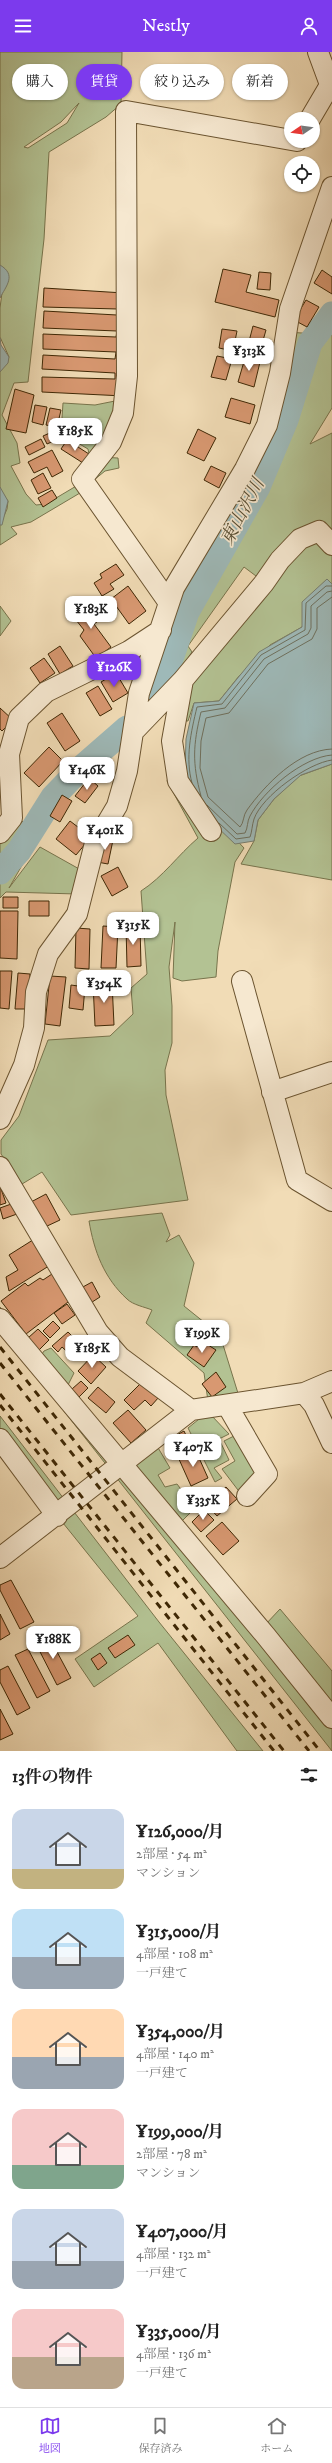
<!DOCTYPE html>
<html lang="ja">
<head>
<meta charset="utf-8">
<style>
	body { margin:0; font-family:"IM FELL DW Pica","Noto Serif JP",serif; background:#f2f2f2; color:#222; height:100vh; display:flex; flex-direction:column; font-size:15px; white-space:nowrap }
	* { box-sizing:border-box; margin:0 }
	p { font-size:13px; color:#767676 }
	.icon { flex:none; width:22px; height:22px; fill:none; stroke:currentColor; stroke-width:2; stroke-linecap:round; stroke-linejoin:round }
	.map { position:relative; height:1699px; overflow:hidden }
	.panel { display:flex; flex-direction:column; background:#fff; flex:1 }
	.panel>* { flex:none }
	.guide { position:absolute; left:12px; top:12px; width:308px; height:36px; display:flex; gap:8px }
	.needle { width:26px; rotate:257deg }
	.buttons { position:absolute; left:284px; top:60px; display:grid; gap:8px }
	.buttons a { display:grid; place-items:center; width:36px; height:36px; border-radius:50%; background:#fff; box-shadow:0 1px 3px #0004; font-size:20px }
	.price { position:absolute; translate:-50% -34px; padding:0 9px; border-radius:8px; background:#fff; color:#222; font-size:13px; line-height:26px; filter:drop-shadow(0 1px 2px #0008) }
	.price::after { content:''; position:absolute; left:50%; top:24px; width:12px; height:9px; margin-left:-6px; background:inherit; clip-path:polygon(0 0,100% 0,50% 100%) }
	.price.on { background:#7c3aed; color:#fff }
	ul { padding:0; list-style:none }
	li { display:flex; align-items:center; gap:12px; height:100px; padding:0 12px }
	li span { display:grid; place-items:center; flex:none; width:112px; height:80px; border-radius:12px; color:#555 }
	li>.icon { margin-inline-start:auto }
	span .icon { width:48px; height:48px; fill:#fffc; stroke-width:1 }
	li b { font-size:17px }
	h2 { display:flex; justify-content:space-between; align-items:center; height:48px; padding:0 12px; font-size:17px }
	.tag { padding:0 14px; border-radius:18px; background:#fff; box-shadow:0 1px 3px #0004; font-size:14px; line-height:36px }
	.tag.on { background:#7c3aed; color:#fff }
	header { display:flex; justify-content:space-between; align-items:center; height:52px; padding:0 12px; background:#7c3aed; color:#fff; font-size:18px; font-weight:600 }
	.tabs { display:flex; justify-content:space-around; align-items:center; height:56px; border-top:1px solid #e0e0e0; background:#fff; font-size:11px; color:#767676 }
	.tabs a { display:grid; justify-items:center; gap:2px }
	.tabs .on { color:#7c3aed }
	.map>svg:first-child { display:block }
	.green { fill:#b3c293; stroke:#78744c; fill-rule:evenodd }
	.water { fill:#9eb9b8; stroke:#787f70 }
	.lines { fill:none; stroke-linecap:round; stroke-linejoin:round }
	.shore { stroke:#6e705e; stroke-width:1 }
	.river { stroke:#9eb9b8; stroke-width:25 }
	.building { fill:#d89871; stroke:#3e2704 }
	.minor-casing { stroke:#6b5430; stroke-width:22 }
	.minor { stroke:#f6e8d0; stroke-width:20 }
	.rail { stroke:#3e2704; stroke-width:3; stroke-dasharray:7 7; stroke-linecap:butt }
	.labels { text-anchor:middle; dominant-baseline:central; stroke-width:3.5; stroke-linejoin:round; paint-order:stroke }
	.water-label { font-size:18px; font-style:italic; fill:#564c31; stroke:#f6e8d0 }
</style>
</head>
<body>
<header><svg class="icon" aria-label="menu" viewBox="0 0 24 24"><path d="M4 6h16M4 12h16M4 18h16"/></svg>Nestly<svg class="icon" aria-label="person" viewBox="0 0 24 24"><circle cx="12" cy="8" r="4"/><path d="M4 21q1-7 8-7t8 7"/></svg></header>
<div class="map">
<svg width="332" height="1699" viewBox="0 0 332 1699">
	<rect width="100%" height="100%" fill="#f1dcb6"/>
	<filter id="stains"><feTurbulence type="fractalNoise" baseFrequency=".005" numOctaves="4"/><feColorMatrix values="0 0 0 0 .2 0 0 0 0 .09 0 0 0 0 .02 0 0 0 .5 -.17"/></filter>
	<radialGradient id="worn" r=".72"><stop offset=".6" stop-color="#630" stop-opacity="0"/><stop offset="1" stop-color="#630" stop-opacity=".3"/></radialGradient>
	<path class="green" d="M0 0H122L121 52 106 65 49 100 44 187 28 330 14 331 2 363 17 391 20 411 11 414 26 442 36 453 46 452 83 430 85 438 31 470 11 475 17 482 0 493V473L7 457 8 449 0 438V318L9 305 0 285V256L5 217H0ZM79 51 67 71 28 96 24 95 61 70Z
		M287 280 332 283V356L310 392 332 381V533L302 575 270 593 239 624 219 649 194 651 188 669 173 668 184 627 264 530 244 515 188 594 192 600 179 620 147 651 186 533 245 417Z
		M115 349 122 352 99 405 118 406 119 416 105 419 94 428 88 397 61 381 63 351 95 353Z
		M0 554 11 569 0 584Z
		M173 709 210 760 244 796 235 810 218 899 216 925 182 929 173 926 175 870 169 915 172 954V991L165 1018 166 1043 188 1148 71 1163 42 1120 22 1132 1 1102V1088L19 1064 48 988 110 984 133 962 131 936 147 922 141 839C163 825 178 803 198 786L167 729Z
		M332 712V828L241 812 254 789 258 768 274 747 299 724Z
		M12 766 39 775 37 787 9 836 40 795 81 818 77 842 6 840 0 846V781Z
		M162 1161 170 1183 166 1190 179 1183 194 1211 184 1254 220 1283 241 1351 209 1356 204 1321 146 1271 152 1258C145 1255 133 1253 127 1247 104 1226 94 1199 89 1169Z
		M0 1255 40 1305 44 1299 51 1296 74 1321 66 1337 332 1672V1699L0 1278Z
		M204 1363H211L229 1382 219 1387 229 1408 214 1416 222 1426 215 1430 188 1376Z
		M0 1364 159 1570 263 1699H237L158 1591 94 1635 75 1607 138 1564 59 1466 0 1385Z
		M238 1382 263 1422 241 1442 222 1417 235 1409 224 1389Z
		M157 1394 170 1416 158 1423 165 1435 177 1432 195 1456 181 1470 136 1418 135 1407Z
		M280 1557 332 1619V1658L265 1573Z"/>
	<path class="water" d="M0 213C17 223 6 234 0 246Z
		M0 286 1 293 9 305 8 311 0 320Z
		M0 435 8 449 2 473H0Z
		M327 527 332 532V712L301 723 274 747 258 768 254 789 235 792 194 753 185 719 186 687 194 651 219 649 259 600 302 575V550Z"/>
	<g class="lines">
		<path class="shore" d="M332 545 317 556V577L312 587 268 612 229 661 206 666 201 689 200 716 208 745 240 775C244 771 243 763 247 758 265 733 298 698 332 697
			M192 731C185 706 191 680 197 655L222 652 261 603 305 578 306 551 326 534H332
			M201 744C192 711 193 693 201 660L225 656 264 607 308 582 311 576V554L327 540 332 539
			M207 753 237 782 245 781C248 776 247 769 250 764 263 739 303 705 332 703
			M219 771 236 787 250 785C252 780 252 773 254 767 262 744 308 711 332 708"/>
		<path class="river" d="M147 655 160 639 187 560 258 435 286 368 310 291 332 262
			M0 820 19 799 53 745 80 717 127 676"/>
	</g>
	<path class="building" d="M223 217 251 223 246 240 279 248 275 265 215 250Z
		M322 218 332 225V242L314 231Z
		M259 220 271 221 270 238 257 237Z
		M44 236 124 241V344L42 340V325L115 327V321L42 317 43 303 115 307 116 300 43 297V282L116 285 117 279 43 276 44 259 117 263 118 257 43 255Z
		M306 248 319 255 307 275 294 268Z
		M253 274 266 278 262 292 270 295 267 307 246 301Z
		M222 277 237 279 233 299 219 296Z
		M217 304 232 307 226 328 211 325Z
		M245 306 260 310 254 335 238 330Z
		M15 337 34 343 26 381 6 377Z
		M231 346 255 353 250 372 225 365Z
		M35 353 47 355 43 373 32 370Z
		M50 356 61 358 57 375 46 373Z
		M198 377 216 386 204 409 187 401Z
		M52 380 58 387 47 392 43 384Z
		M41 387 45 395 29 403 25 395Z
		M67 388 89 402 83 411 61 397Z
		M52 398 63 419 52 425 47 415 34 421 28 410Z
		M211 414 226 421 219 436 204 428Z
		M43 421 51 436 38 442 31 428Z
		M52 438 57 446 43 455 38 446Z
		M116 512 124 523 110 532 114 537 102 544 94 531 102 526 100 522Z
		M128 534 146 559 129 572 111 547Z
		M89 551 101 567 94 572 111 595 96 606 80 584 84 578 72 563Z
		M60 594 73 614 60 622 48 602Z
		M44 606 55 621 40 631 30 616Z
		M116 621 128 641 113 650 101 630Z
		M98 634 112 657 100 664 86 641Z
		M0 656 13 668 2 679 0 677Z
		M62 661 80 689 65 699 47 671Z
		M49 695 63 709 39 735 24 721Z
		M89 726 98 734 85 751 75 744Z
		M62 743 72 749 60 770 50 764Z
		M70 769 91 785 76 803 56 787Z
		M102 786 113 788 108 812 97 810Z
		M118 815 128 835 112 844 101 824Z
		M3 845H18V856H3Z
		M29 849H49V864H29Z
		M0 859H18L17 907 0 906Z
		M103 874 118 875 116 916H101Z
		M126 874H140L141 914 127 915Z
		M76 876 90 877 89 917 75 916Z
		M0 919H12L9 957 0 956Z
		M18 921 30 922 28 957H15Z
		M50 924 66 925 60 974 45 972Z
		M112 930 114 973 95 974 93 931Z
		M71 933 85 935 83 958 69 956Z
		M0 1134 6 1151 0 1153Z
		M46 1142 60 1168 45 1175 31 1150Z
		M14 1151 17 1162 3 1167 0 1156Z
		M36 1186 52 1212 9 1239 6 1225 18 1218 9 1203Z
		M52 1222 72 1247 26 1282 1 1249 25 1231 28 1234 40 1226 43 1228Z
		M92 1230 100 1245 89 1252 81 1236Z
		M67 1252 75 1263 62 1272 54 1261Z
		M53 1269 60 1276 50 1286 43 1279Z
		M38 1277 49 1288 39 1298 28 1286Z
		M68 1280 84 1296 74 1306 62 1295 58 1300 52 1294Z
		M200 1291 203 1294 205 1291 216 1298 204 1315 187 1303 194 1293 197 1295Z
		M93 1303 106 1315 91 1332 78 1319Z
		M216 1320 226 1335 212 1345 202 1332Z
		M81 1329 88 1336 79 1345 72 1337Z
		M143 1329 159 1345 151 1354 145 1348 134 1358 124 1348Z
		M98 1335 115 1350 106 1361 88 1346Z
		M128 1358 146 1378 131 1391 113 1371Z
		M184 1379 190 1392 179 1397 173 1385Z
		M195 1397 208 1426 191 1434 178 1405Z
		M226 1435 237 1447 217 1464 206 1452Z
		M204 1458 214 1468 201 1480 192 1470Z
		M222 1470 239 1489 223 1503 206 1484Z
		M11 1528 34 1570 20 1577 0 1538V1533Z
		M0 1562 10 1582 0 1588Z
		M48 1583 71 1626 57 1633 35 1590Z
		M128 1583 135 1593 115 1606 108 1596Z
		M28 1597 50 1639 37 1646 15 1603Z
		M100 1601 107 1611 98 1618 91 1607Z
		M8 1614 30 1656 17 1663 0 1630V1618Z
		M0 1657 13 1682 0 1688Z"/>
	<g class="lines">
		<defs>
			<path id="minor" d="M318 0 332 38
				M310 67 330 33
				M169 551 82 427 111 390 123 361 127 324 126 59 297 89
				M134 679 183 628
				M211 779 178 729 172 689 183 628 264 531 280 508 300 487 319 479 332 493
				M0 781 12 766 9 702 19 666 46 640 129 599 161 578
				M242 929 297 1128 332 1149
				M272 1040 332 1020
				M0 1067 24 1013 34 976 36 940 48 902 77 862 95 791 117 754 127 719 139 641 174 536 245 417 267 373 280 321 290 257 332 135
				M0 1115 98 1280 120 1305 191 1358
				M0 1267 266 1584 332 1666
				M304 1341 332 1329
				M227 1353 267 1422 247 1444
				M0 1387 57 1464
				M0 1506 191 1358 304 1341 314 1353 332 1391"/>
		</defs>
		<use href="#minor" class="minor-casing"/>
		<use href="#minor" class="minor"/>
		<path class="rail" d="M0 1295 320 1699
			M0 1311 309 1699
			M0 1342 284 1699
			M0 1353 274 1699"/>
	</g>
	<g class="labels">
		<g class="water-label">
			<text transform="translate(243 460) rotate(-62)">東山沢川</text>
		</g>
	</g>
	<rect width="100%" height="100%" filter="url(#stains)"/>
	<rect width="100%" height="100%" fill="url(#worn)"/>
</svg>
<div class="buttons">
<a><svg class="needle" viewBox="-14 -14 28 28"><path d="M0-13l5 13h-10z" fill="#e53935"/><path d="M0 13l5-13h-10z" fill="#767676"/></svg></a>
<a><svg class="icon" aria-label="locate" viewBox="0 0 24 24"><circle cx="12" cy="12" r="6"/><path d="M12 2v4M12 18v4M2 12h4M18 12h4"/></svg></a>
</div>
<b class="price" style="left:249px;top:320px">¥313K</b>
<b class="price" style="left:75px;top:400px">¥185K</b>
<b class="price" style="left:91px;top:578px">¥183K</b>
<b class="price on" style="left:114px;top:636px">¥126K</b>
<b class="price" style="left:87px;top:739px">¥146K</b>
<b class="price" style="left:105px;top:799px">¥401K</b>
<b class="price" style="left:133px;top:894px">¥315K</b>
<b class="price" style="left:104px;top:952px">¥354K</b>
<b class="price" style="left:202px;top:1302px">¥199K</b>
<b class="price" style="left:92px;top:1317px">¥185K</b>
<b class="price" style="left:193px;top:1416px">¥407K</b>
<b class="price" style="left:203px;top:1469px">¥335K</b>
<b class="price" style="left:53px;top:1608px">¥188K</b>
<div class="guide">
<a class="tag">購入</a>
<a class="tag on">賃貸</a>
<a class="tag">絞り込み</a>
<a class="tag">新着</a>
</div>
</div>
<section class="panel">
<h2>13件の物件<svg class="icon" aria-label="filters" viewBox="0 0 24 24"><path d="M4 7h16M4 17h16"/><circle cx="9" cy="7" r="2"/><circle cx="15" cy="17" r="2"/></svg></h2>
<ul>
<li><span style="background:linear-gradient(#c9d6e8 75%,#c2b280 0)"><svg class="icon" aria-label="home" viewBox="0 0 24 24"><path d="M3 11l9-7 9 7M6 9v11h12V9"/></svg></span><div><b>¥126,000/月</b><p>2部屋 · 54 m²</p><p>マンション</p></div></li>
<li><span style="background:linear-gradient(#bfe0f5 60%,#9aa5b1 0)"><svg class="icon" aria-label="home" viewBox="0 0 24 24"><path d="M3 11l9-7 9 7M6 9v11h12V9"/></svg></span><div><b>¥315,000/月</b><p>4部屋 · 108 m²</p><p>一戸建て</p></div></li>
<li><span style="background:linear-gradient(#ffd9b3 60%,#9aa5b1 0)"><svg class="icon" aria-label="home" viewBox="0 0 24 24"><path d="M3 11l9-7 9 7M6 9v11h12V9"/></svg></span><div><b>¥354,000/月</b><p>4部屋 · 140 m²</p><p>一戸建て</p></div></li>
<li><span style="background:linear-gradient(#f6c9c9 70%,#7fa58c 0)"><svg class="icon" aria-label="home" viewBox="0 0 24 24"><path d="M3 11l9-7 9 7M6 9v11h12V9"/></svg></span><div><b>¥199,000/月</b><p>2部屋 · 78 m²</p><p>マンション</p></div></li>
<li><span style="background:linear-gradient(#c9d6e8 65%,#9aa5b1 0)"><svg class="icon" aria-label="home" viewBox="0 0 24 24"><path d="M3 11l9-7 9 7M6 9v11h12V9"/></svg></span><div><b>¥407,000/月</b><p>4部屋 · 132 m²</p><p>一戸建て</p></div></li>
<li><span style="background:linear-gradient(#f6c9c9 60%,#b9a48a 0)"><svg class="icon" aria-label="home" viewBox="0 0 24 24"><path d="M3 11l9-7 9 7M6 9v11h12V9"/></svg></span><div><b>¥335,000/月</b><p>4部屋 · 136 m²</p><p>一戸建て</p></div></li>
</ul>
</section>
<nav class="tabs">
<a class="on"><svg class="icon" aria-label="map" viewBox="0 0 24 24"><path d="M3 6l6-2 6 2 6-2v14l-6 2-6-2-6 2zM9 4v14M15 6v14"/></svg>地図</a>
<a><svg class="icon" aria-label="saved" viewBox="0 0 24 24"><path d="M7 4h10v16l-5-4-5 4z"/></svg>保存済み</a>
<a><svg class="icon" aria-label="home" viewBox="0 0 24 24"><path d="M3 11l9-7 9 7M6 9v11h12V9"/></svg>ホーム</a>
</nav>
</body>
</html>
